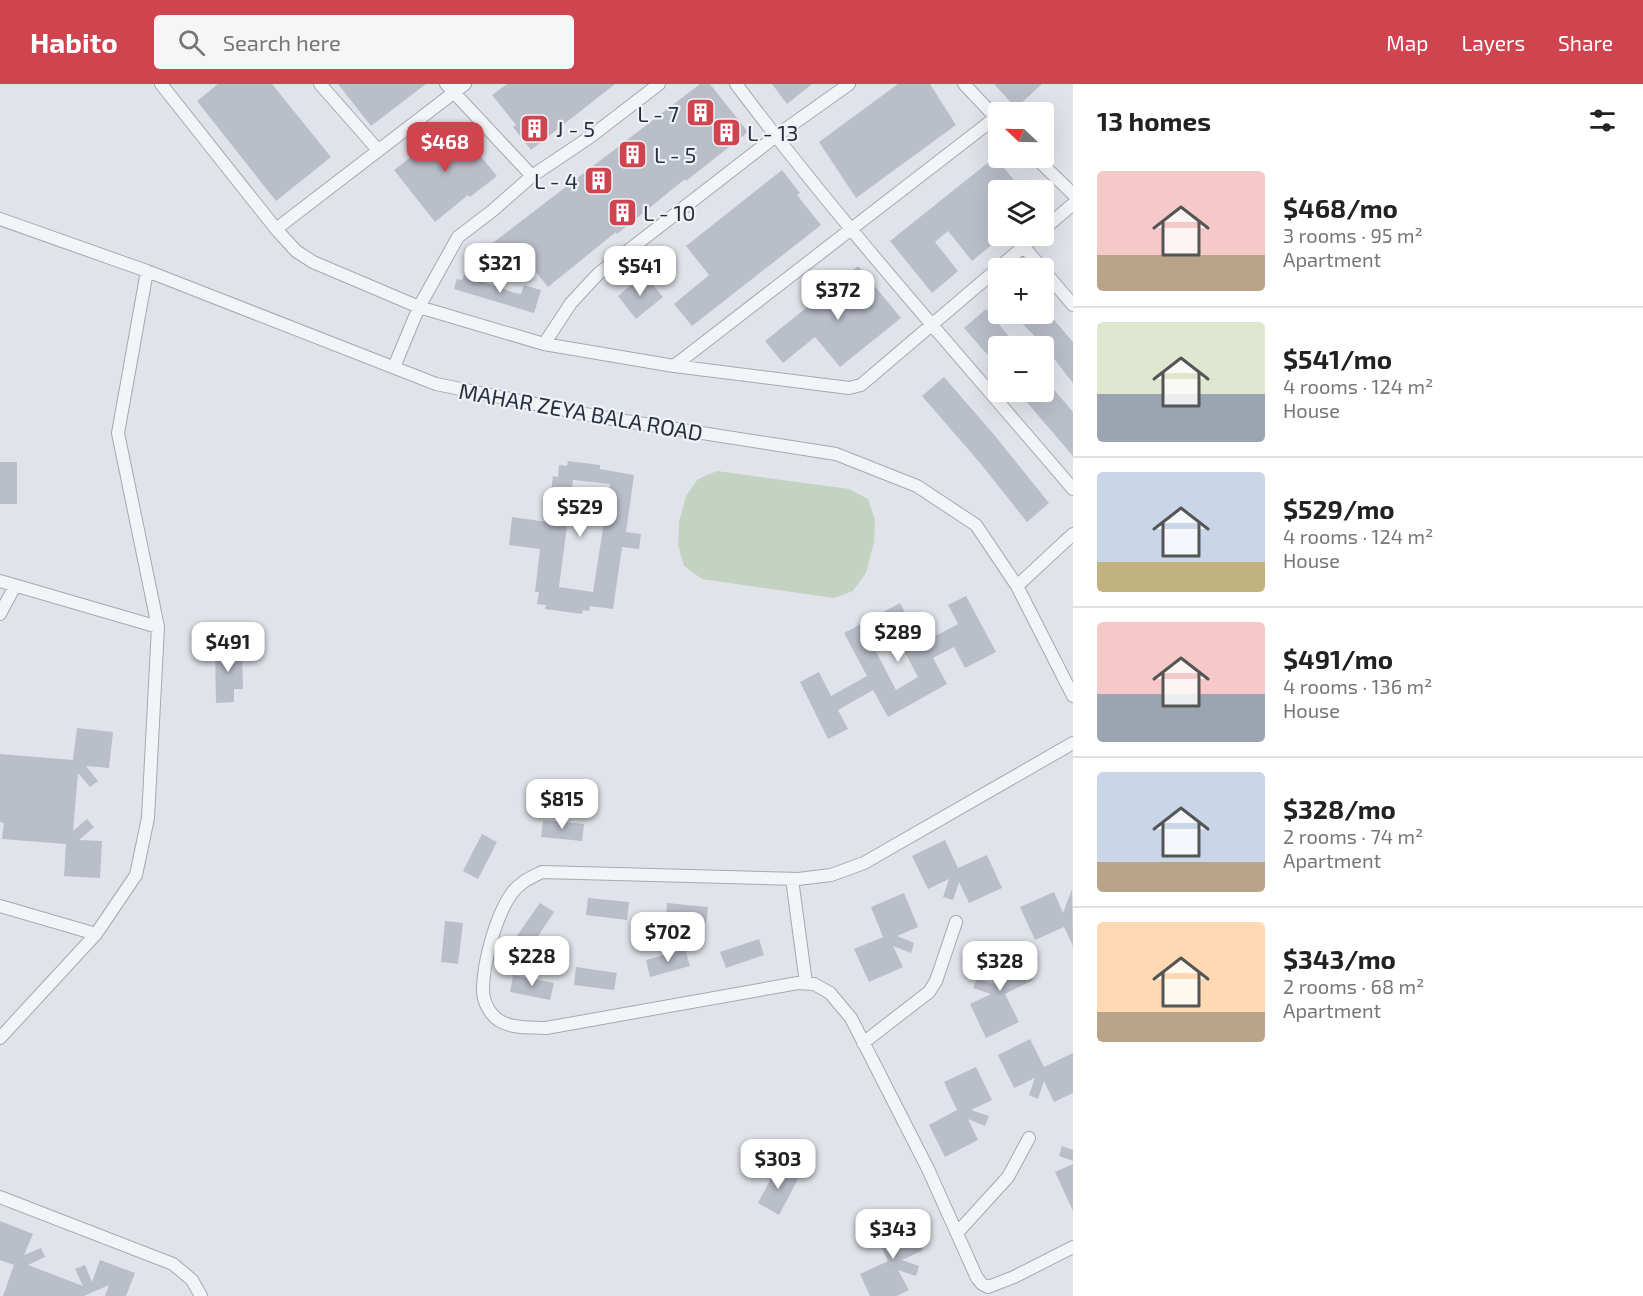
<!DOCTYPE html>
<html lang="en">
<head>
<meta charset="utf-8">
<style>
	body { margin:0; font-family:"Exo 2",sans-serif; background:#f6f6f6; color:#222; height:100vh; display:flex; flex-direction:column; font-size:22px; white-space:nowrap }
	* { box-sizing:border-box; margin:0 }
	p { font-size:20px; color:#767676 }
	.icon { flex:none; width:33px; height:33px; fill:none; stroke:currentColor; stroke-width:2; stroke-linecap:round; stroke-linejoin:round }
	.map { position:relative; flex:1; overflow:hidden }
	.panel { display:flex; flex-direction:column; background:#fff; width:570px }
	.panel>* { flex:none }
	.needle { width:39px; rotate:292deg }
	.fabs { position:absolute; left:988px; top:18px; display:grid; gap:12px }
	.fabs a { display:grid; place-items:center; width:66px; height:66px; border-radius:6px; background:#fff; box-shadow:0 6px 24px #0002; font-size:30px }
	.price { position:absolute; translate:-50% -51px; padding:0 14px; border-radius:12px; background:#fff; color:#222; font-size:20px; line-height:39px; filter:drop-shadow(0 2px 3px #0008) }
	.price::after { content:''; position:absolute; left:50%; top:36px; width:18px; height:14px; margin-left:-9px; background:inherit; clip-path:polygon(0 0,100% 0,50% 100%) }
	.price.active { background:#cf444f; color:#fff }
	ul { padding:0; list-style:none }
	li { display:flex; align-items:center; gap:18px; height:150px; padding:0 24px }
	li+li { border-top:2px solid #e0e0e0 }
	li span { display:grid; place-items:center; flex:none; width:168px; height:120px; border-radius:6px; color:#555 }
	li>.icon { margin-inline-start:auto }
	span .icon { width:72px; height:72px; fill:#fffc; stroke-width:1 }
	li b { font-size:26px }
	h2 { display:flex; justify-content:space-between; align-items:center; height:72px; padding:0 24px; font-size:26px }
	header { display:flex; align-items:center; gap:36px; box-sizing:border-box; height:84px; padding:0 30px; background:#cf444f; color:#fff }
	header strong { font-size:28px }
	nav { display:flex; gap:33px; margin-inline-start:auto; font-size:21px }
	.search { width:420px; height:54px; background:#f6f6f6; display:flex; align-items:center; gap:15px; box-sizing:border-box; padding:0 21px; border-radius:6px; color:#767676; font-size:22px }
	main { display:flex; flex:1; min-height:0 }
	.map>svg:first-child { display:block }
	.green { fill:#c4d3c1 }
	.building { fill:#babec9; fill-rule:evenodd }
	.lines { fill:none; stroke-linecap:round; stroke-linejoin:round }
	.minor-casing { stroke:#a5a9b3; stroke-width:14 }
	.minor { stroke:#f3f4f7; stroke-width:12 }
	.labels { text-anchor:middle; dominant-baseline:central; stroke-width:4.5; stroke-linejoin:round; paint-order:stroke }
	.poi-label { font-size:22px; fill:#282f40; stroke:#eff2f6; text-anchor:start }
	.street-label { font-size:22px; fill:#282f40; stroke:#eff2f6 }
</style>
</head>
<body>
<header>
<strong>Habito</strong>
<div class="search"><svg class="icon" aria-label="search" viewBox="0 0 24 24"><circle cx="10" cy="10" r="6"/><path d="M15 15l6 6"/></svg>Search here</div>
<nav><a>Map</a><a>Layers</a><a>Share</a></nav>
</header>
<main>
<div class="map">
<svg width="1073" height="1212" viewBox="0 0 1073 1212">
	<rect width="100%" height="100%" fill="#e0e3e9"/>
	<path class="green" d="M717 387 849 405 868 415 875 436 874 458 866 489 853 507 834 514 702 495 684 482 678 461 679 438 686 412 698 395Z"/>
	<path class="building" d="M218 0H272L331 73 276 117 197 17Z
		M338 0H426L371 42Z
		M507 0H615L531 66 513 43 516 41 492 11Z
		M700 0H710L748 48 686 97 685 95 617 150 616 148 548 203 522 171 491 197 473 174Z
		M772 0H812L787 20Z
		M898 0H930L956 41 856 114 819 58Z
		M994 0H1042L1016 24Z
		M454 40 497 92 470 113 468 111 435 138 394 86Z
		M995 73 1022 106H999V155L972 177 948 147 935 158 958 187 932 209 890 157Z
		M782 86 800 109 797 111 821 141 692 242 674 220 709 191 686 162Z
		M858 182 901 234 840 283 815 253 783 279 765 257Z
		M644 190 663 213 636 235 618 212Z
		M464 191 515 209 521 210 524 201 541 206 534 229 454 205 457 195 462 196Z
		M986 225 1017 262H999V284L964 244Z
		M1013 230H1049L1073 258V299L1044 262Z
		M944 293 996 353 1049 419 1027 438 980 379 922 312Z
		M1044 294 1073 328V372L1018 308H1044Z
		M568 377 600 381V385L634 391 626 448 641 450 639 465 622 463 613 525 590 522 589 527 583 526 582 530 545 525 546 521 537 520 539 508H535L540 465 509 461 512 433 547 438 553 392 558 393 559 381 567 382ZM573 396 610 400 593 508 559 503Z
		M0 378H17V420H0Z
		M966 512 996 568 965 584 954 563 933 574 947 600 888 633 873 606 838 626 848 645 828 655 800 598 819 588 831 612 867 592 844 549 900 519 922 559 958 540 948 521ZM892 544 918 593 896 606 870 556Z
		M242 562 243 605H234V618L216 619 215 563Z
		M77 644 113 648 109 684 86 682 98 697 90 703 78 689 73 747 87 735 94 743 79 756 102 757 100 794 64 792 66 760 2 755 4 739 0 738V670L73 676Z
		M543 736 584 740 582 757 541 753Z
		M482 750 497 758 478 795 463 787Z
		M945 756 958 784 987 771 1002 804 969 819 959 798 953 816 943 813 949 795 928 805 912 772Z
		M1072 805 1073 862 1064 843 1035 856 1020 823 1054 808 1063 829Z
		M904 809 918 843 897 852 914 859 911 869 893 862 903 883 869 898 854 865 883 853 871 823Z
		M588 814 629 818 627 836 586 831Z
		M540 819 554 828 531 863 516 853Z
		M667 819 708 823 706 840 666 836Z
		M445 837 463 839 458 880 441 878Z
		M759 855 764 871 726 884 720 868Z
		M1017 863 1033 896 1005 910 1019 938 986 954 970 920 991 910 973 904 977 895 994 900 984 880Z
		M685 865 690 882 650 893 646 876Z
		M576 883 617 889 614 906 574 901Z
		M513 891 554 899 550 916 510 908Z
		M1030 955 1044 983 1073 969V1009L1054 1018 1044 997 1038 1015 1029 1011 1035 994 1014 1004 998 971Z
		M976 983 992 1016 971 1026 989 1032 985 1042 968 1035 978 1056 945 1073 929 1041 957 1026 944 998Z
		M1062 1062 1073 1066V1077L1059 1072Z
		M1073 1080V1127L1055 1088Z
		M778 1081 799 1093 779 1131 758 1119Z
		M907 1132 923 1166 902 1176 919 1182 916 1192 898 1186 909 1206 897 1212H870L860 1190 888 1177 874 1148Z
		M0 1137 33 1150 24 1171 41 1164 45 1173 28 1181 83 1202 75 1185 85 1181 92 1198 100 1176 135 1189 126 1212H105L109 1201 84 1212H3L14 1181 0 1176Z"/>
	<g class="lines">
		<defs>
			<path id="minor" d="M161 0 276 145 296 167 313 178 419 223 544 260 674 282 849 304 861 301 1036 152
				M320 0 378 66
				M446 0 532 92
				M736 0C841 140 959 271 1073 405
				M964 0 999 37
				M1036 74 1073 110
				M0 135 147 187 436 300 600 333 836 370 917 402 976 441 1017 502 1073 612
				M276 145 465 0
				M1044 145 1073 120
				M1023 162 1042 184
				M1044 187 1073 221
				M544 260 571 219 598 190 776 52 849 0
				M674 282 995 34
				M394 283 419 223 458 153 492 127 532 92 590 53 659 0
				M0 497 158 543
				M1017 502 1073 450
				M0 530 15 502
				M1073 659 864 779 831 791 798 795 542 788C530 794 520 798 512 809 496 831 483 879 483 906 483 918 490 931 500 937 514 945 531 943 546 944L798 899 814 900 830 909 851 934 928 1085 977 1194 982 1200 988 1203 1014 1193 1073 1163
				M792 795 806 899
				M0 822 96 850
				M0 954 96 850 136 791 148 734 158 543 118 349 147 187
				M863 959 929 908 936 897 956 838
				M0 1113 173 1180 192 1196 201 1212
				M957 1149 1008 1093 1029 1054"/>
		</defs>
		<use href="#minor" class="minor-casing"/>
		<use href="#minor" class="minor"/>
	</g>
	<defs>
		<symbol id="building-square" viewBox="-11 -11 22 22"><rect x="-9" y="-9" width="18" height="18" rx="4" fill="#cf444f" stroke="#eff2f6"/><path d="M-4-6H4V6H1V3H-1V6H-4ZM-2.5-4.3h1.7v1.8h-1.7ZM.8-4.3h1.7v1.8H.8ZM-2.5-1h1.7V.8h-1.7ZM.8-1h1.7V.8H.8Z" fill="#fff"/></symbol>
	</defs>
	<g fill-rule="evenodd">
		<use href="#building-square" x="684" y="12" width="33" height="33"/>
		<use href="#building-square" x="518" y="28" width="33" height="33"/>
		<use href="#building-square" x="710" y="32" width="33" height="33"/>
		<use href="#building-square" x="616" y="54" width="33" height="33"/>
		<use href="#building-square" x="582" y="80" width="33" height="33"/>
		<use href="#building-square" x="606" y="112" width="33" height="33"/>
	</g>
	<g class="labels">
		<g class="poi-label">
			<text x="679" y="29" text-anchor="end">L - 7</text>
			<text x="556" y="44">J - 5</text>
			<text x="747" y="48">L - 13</text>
			<text x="654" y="70">L - 5</text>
			<text x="578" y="96" text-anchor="end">L - 4</text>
			<text x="643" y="128">L - 10</text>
		</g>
		<g class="street-label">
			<text transform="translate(581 327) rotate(10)">MAHAR ZEYA BALA ROAD</text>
		</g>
	</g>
</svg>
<div class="fabs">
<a><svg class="needle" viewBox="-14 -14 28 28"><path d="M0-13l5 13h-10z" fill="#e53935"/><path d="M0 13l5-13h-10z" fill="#767676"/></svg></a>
<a><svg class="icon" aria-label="layers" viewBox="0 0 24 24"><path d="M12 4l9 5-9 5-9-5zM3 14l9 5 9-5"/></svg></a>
<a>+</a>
<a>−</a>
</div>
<b class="price active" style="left:445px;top:89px">$468</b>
<b class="price" style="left:500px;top:210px">$321</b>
<b class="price" style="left:640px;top:213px">$541</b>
<b class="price" style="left:838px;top:237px">$372</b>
<b class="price" style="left:580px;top:454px">$529</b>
<b class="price" style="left:898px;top:579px">$289</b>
<b class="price" style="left:228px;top:589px">$491</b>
<b class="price" style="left:562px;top:746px">$815</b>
<b class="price" style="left:668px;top:879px">$702</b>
<b class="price" style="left:532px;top:903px">$228</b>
<b class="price" style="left:1000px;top:908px">$328</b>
<b class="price" style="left:778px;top:1106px">$303</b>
<b class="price" style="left:893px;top:1176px">$343</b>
</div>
<section class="panel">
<h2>13 homes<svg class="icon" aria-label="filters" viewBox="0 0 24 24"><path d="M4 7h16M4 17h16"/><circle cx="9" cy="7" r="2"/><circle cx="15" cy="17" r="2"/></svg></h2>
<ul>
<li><span style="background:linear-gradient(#f6c9c9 70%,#b9a48a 0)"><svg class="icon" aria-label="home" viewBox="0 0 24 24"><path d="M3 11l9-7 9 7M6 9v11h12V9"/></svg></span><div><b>$468/mo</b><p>3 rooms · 95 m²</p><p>Apartment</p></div></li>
<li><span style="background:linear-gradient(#dfe7d0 60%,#9aa5b1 0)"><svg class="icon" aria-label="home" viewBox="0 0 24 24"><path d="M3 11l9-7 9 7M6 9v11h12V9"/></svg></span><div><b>$541/mo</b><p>4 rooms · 124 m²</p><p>House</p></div></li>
<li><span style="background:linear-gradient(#c9d6e8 75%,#c2b280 0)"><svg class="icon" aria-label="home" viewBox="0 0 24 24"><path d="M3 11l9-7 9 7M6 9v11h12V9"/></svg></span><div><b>$529/mo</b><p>4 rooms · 124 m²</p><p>House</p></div></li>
<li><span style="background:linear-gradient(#f6c9c9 60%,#9aa5b1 0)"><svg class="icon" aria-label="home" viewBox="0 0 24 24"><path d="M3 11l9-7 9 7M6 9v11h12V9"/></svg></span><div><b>$491/mo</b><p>4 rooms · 136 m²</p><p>House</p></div></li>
<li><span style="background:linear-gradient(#c9d6e8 75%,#b9a48a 0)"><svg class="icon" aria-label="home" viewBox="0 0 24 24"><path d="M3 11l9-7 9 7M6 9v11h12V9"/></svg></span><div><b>$328/mo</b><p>2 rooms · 74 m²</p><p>Apartment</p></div></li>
<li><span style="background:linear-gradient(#ffd9b3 75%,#b9a48a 0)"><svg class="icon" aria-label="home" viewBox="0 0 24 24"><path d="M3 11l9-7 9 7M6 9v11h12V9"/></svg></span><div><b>$343/mo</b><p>2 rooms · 68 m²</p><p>Apartment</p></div></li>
</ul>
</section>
</main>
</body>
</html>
